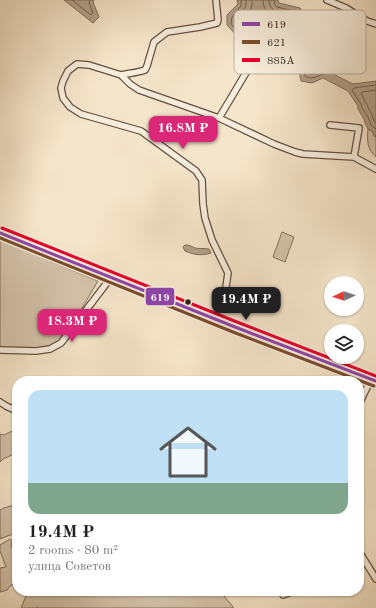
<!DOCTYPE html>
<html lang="en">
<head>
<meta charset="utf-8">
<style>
	body { margin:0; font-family:"Old Standard TT",serif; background:#f6f6f6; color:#222; height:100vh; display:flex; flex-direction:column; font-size:15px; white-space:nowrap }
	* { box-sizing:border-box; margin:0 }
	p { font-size:13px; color:#767676 }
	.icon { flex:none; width:22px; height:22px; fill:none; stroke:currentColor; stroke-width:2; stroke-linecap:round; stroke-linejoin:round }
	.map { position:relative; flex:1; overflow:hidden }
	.drawer { position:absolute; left:12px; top:376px; width:352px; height:220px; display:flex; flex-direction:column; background:#fff; border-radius:16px; box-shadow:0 1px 3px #0004 }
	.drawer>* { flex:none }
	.needle { width:26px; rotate:266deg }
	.fabs { position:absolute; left:324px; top:276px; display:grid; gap:8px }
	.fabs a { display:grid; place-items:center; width:40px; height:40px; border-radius:50%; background:#fff; box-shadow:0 1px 3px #0004; font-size:20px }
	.price { position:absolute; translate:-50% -34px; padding:0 9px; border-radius:8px; background:#db2777; color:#fff; font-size:13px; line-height:26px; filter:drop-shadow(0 1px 2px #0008) }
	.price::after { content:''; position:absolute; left:50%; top:24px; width:12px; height:9px; margin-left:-6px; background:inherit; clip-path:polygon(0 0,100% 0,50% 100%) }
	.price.on { background:#222; color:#fff }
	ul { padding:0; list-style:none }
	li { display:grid; align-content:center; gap:8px; height:212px; padding:0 16px }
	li+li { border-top:1px solid #e0e0e0 }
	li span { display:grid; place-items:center; height:124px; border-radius:12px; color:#555 }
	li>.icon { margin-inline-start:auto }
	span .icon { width:72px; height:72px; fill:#fffc; stroke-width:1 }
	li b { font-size:17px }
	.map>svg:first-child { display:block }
	.green { fill:#d4c3ab; stroke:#83705e }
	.water { fill:#b3a18b; stroke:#7f6c5b }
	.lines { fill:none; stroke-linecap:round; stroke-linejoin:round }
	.shore { stroke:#725f4e; stroke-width:1 }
	.street-casing { stroke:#634f40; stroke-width:8 }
	.secondary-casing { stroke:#321d12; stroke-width:9 }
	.street { stroke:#f8eedd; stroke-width:5.5 }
	.secondary { stroke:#f8eedd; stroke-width:7 }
	.bus-1-casing { stroke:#f8eedd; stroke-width:6 }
	.bus-2-casing { stroke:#f8eedd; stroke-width:6 }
	.bus-3-casing { stroke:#f8eedd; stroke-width:6 }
	.bus-1 { stroke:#8e44ad; stroke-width:3 }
	.bus-2 { stroke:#7a4b2a; stroke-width:3 }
	.bus-3 { stroke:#e4002b; stroke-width:3 }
	.bus-dot { fill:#321d12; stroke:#f8eedd; stroke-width:1.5 }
	.key { fill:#f8eedd; stroke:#bdafa0; stroke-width:1 }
	.key-label { font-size:11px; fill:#321d12 }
	.line-badge { stroke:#f8eedd; stroke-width:1.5 }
	.badge-label { font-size:11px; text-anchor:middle; font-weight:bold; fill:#fff }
</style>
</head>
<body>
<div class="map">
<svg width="376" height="608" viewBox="0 0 376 608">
	<rect width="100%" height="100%" fill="#f5e5ca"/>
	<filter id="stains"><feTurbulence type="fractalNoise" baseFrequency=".005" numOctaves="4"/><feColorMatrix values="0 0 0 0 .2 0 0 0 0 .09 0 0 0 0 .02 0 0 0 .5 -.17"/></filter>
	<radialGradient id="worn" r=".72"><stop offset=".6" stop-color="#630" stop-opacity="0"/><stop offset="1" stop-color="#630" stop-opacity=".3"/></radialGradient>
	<path class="green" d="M368 129 373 132 374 136H376V157C367 149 367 141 368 129Z
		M282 232 294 237 285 262 273 257Z
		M0 240 98 281 69 330 55 345 35 348 0 350Z
		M12 431 17 442V456L14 454 3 459 0 462V434L4 435Z
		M14 505 17 511V534L10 535 0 539V510L4 508Z
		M10 539 12 541 11 547 17 550V585H11L7 590 0 592V568L6 567 0 551V545Z
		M28 591H154L171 593 176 591H220L234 608H38V607L36 608H21Z"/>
	<path class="water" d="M64 0H94L93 2 99 17 93 23Z
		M237 0H278L279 3 300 8 331 53 335 62 329 72 353 84 376 81V136H374L373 132 368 129 365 123 364 119 358 109V106L348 91 323 78 312 83 301 81 297 62 263 49 259 51 249 47 242 38 238 37 227 25V15L238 4Z
		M185 245C190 245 191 246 195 248 200 249 204 248 209 249L211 253C202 256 194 255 185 251L183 247Z"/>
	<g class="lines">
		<path class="shore" d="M72 0 91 15 93 13 89 3 90 0
			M241 0V6L232 17 231 24 239 33 245 35 251 44 259 46 265 45 298 58 300 61 305 76C313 81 317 75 325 74L326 69 330 62 328 55 299 12 277 7 275 5 274 0
			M246 0C247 9 241 13 236 19L237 23 242 28 248 32 254 39 259 41H266L302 55 305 58 310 73C319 72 321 69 324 62L323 57 296 17C285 12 270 16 269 0
			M252 0C253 9 249 13 244 20L245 23 252 26 258 34 269 35 302 48 308 52H310L311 50 292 22C278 17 264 20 263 0
			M376 85 354 88 352 90 361 104 362 108 368 117 371 125 376 129
			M376 90 362 92 361 93 372 115 374 121 376 123"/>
		<defs>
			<path id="street" d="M327 0 346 8 367 21 376 24
				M121 75C129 73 137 73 145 70L147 66 154 42 167 32 200 27 217 23 218 20 216 0
				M219 118 247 71 252 56
				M330 125 359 128 354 157
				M213 319 226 287 228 273 212 240 205 218 203 204 202 180 196 171 141 131 81 114 70 107 63 98 61 88 63 81 68 71 77 64 89 65 121 75 130 84 139 90 219 118 274 144 295 152 303 154 354 157 376 169
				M0 350 36 351 50 349 61 343 106 284 110 277
				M0 402 6 406 17 411
				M359 404 371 379
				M359 548 360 553 376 579
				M283 595 294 591"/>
			<path id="secondary" d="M0 233 235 327 376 381"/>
		</defs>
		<use href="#street" class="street-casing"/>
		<use href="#secondary" class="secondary-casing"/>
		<use href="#street" class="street"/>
		<use href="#secondary" class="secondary"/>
		<defs>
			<path id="bus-1" d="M0 233 235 327 376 381"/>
			<path id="bus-2" d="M0 238 233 332 374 386"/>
			<path id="bus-3" d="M2 228 237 322 376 376"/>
		</defs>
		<use href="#bus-1" class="bus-1-casing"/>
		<use href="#bus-2" class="bus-2-casing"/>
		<use href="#bus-3" class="bus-3-casing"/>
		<use href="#bus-1" class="bus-1"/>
		<use href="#bus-2" class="bus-2"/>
		<use href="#bus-3" class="bus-3"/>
	</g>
	<circle class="bus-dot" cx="188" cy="302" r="3.5"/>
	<rect x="234" y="10" width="132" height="64" rx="6" class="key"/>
	<rect x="242" y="22" width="18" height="4" fill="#8e44ad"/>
	<rect x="242" y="40" width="18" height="4" fill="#7a4b2a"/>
	<rect x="242" y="58" width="18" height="4" fill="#e4002b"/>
	<g class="key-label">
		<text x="267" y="28">619</text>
		<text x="267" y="46">621</text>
		<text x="267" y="64">885А</text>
	</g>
	<rect class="line-badge" x="145" y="287" width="30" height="19" rx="4" fill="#8e44ad"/>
	<g class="badge-label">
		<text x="160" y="301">619</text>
	</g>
	<rect width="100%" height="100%" filter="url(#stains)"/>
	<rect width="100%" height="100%" fill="url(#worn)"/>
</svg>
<div class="fabs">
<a><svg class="needle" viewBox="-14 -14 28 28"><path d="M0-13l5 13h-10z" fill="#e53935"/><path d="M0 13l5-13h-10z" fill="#767676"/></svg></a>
<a><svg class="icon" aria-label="layers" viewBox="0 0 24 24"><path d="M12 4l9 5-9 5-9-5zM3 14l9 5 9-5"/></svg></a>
</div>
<b class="price" style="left:183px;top:150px">16.8M ₽</b>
<b class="price on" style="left:246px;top:321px">19.4M ₽</b>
<b class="price" style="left:72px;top:343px">18.3M ₽</b>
<section class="drawer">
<ul>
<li><span style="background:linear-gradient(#bfe0f5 75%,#7fa58c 0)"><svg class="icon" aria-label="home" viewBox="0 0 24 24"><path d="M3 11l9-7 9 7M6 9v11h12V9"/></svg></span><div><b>19.4M ₽</b><p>2 rooms · 80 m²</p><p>улица Советов</p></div></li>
</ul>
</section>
</div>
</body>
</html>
